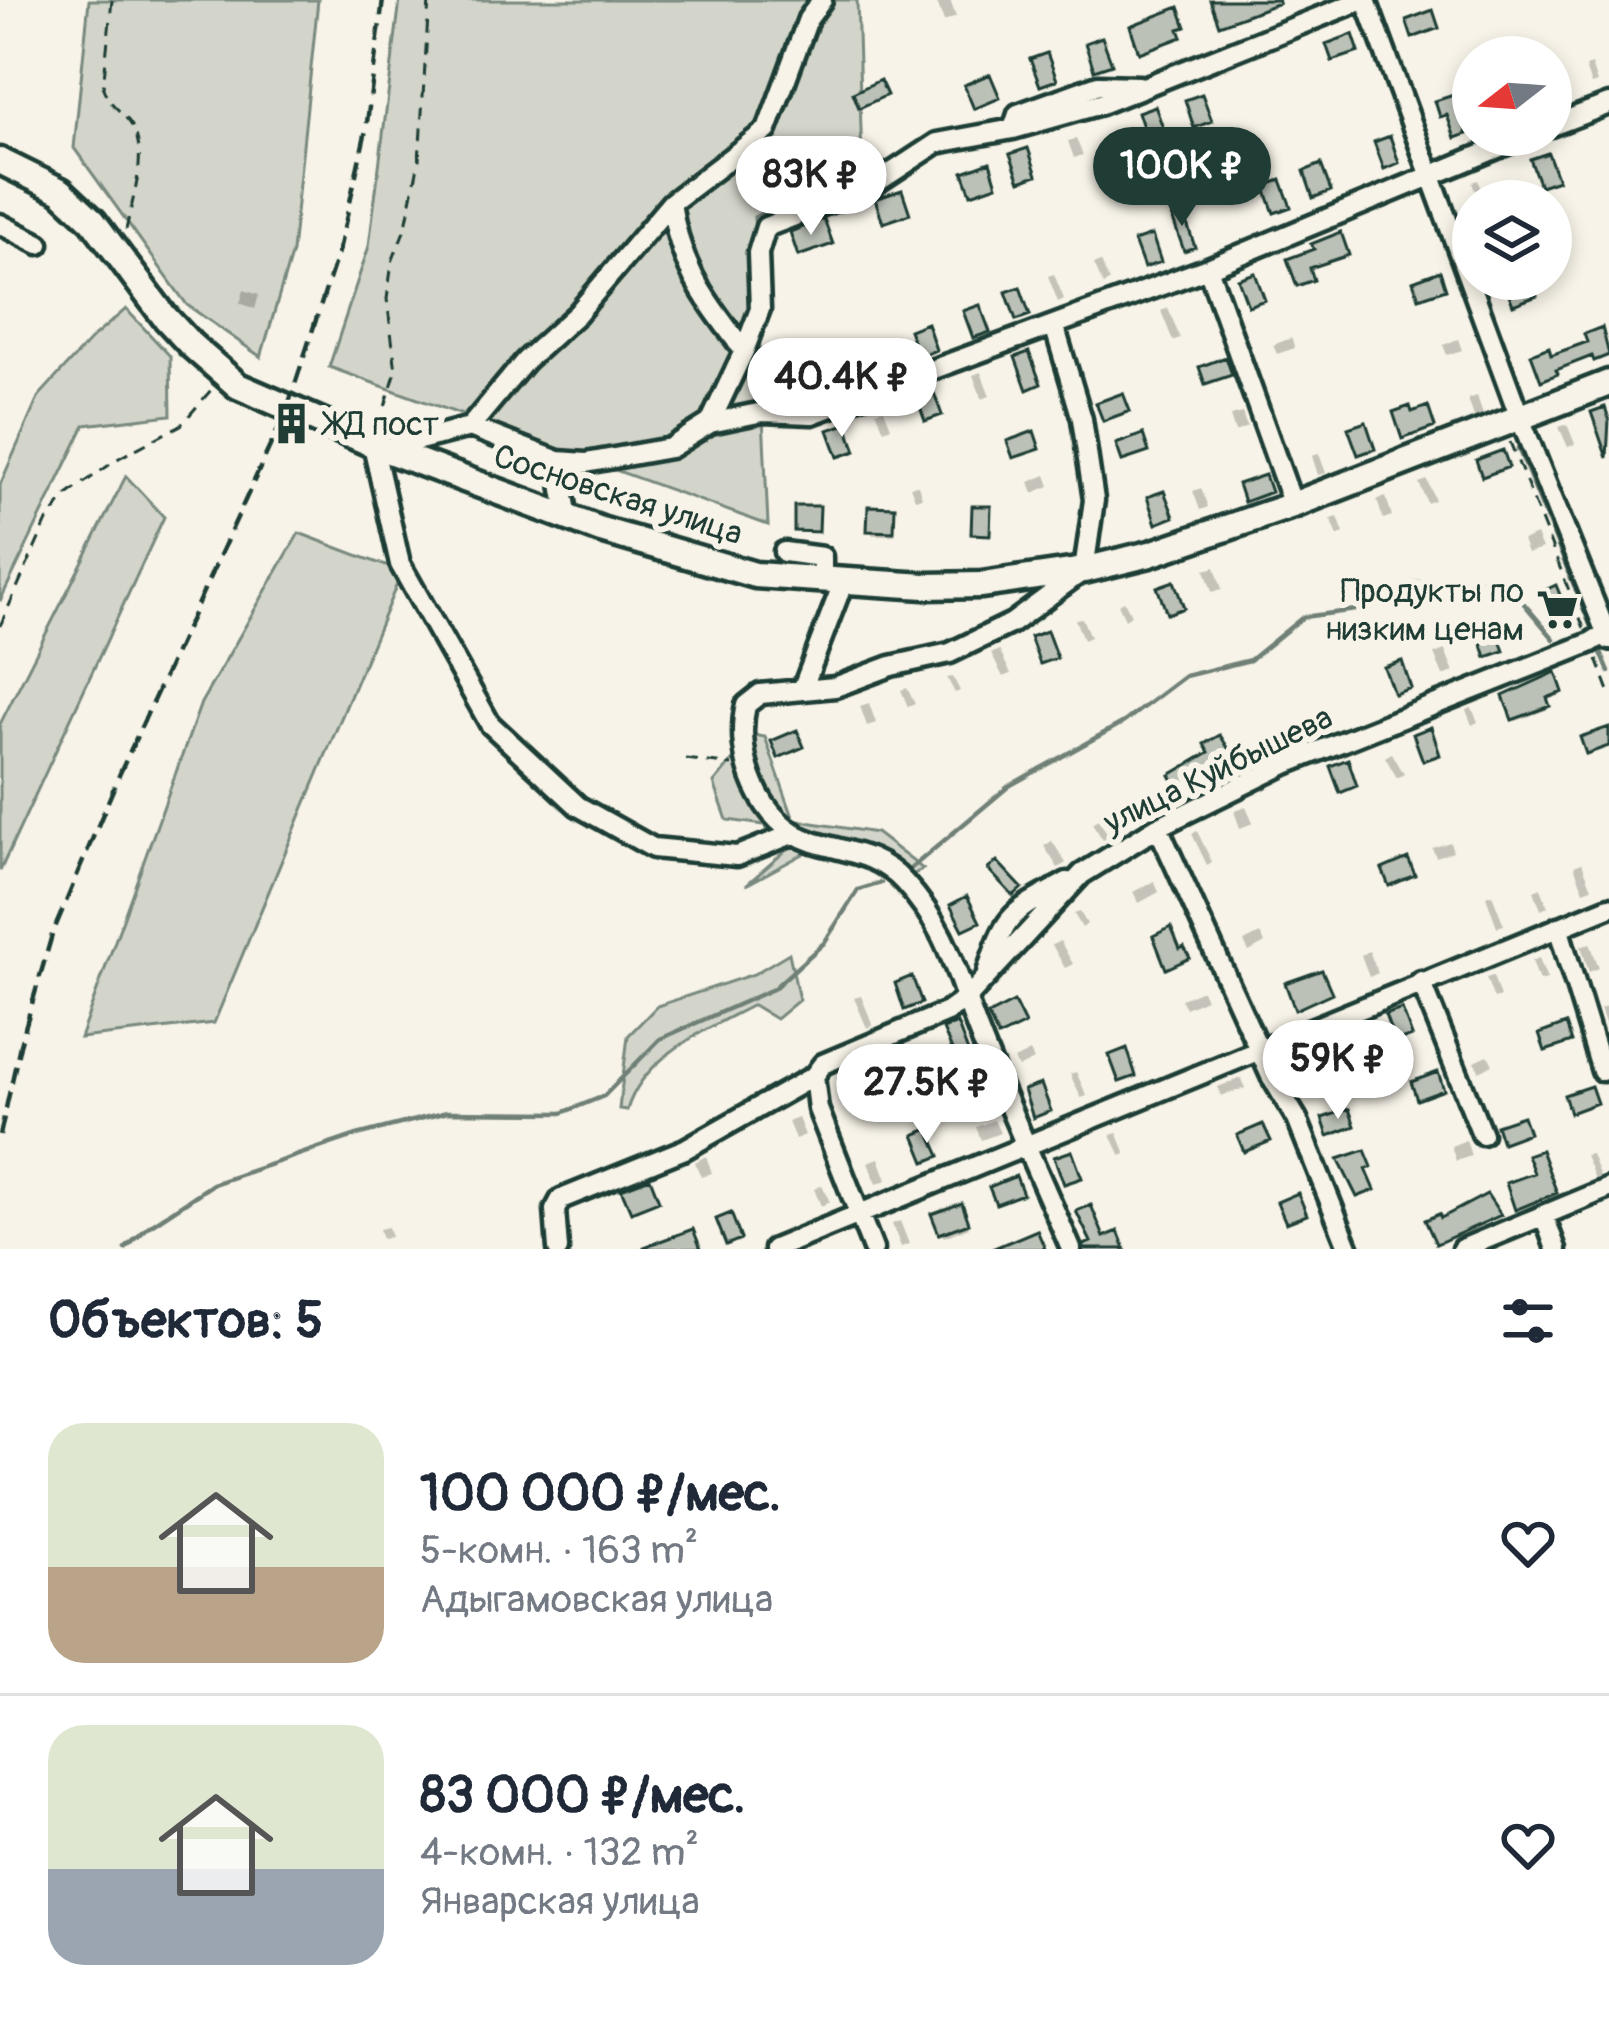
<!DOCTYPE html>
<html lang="ru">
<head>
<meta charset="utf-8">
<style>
	body { margin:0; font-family:Pangolin,sans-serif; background:#f2f2f3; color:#1f2937; height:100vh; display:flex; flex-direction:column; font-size:45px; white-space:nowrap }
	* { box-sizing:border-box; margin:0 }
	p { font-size:39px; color:#747a83 }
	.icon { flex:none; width:66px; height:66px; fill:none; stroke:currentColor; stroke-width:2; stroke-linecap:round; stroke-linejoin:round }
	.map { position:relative; height:1249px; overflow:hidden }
	.details { display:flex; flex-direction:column; background:#fff; flex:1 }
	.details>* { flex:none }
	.needle { width:78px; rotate:253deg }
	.controls { position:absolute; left:1452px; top:36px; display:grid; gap:24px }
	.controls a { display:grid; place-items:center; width:120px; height:120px; border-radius:50%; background:#fff; box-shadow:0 6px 18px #0003; font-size:60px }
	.price { position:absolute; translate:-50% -102px; padding:0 27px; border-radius:42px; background:#fff; color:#222; font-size:39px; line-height:78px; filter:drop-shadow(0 3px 6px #0008) }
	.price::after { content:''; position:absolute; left:50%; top:72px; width:36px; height:27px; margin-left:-18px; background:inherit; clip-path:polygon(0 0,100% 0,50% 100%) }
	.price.active { background:#1f3d34; color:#fff }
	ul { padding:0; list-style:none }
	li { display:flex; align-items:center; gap:36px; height:300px; padding:0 48px }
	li+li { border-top:3px solid #e0e1e3 }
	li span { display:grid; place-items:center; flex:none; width:336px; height:240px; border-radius:36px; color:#555 }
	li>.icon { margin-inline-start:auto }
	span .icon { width:144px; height:144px; fill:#fffc; stroke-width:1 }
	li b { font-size:51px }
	h2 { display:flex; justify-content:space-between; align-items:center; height:144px; padding:0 48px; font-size:51px }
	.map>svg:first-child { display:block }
	.green { fill:#d3d5ca; stroke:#79897f; stroke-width:3 }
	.shadow { fill:#0003 }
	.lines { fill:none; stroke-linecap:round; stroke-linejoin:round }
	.stream { stroke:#6f8077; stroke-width:4.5 }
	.building { fill:#bbc1b6; stroke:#1f3d34; stroke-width:3 }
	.minor-casing { stroke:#1f3d34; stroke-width:27 }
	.major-casing { stroke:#1f3d34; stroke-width:33 }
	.path { stroke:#1f3d34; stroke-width:3; stroke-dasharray:12 9; stroke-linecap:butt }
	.minor { stroke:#f7f3e8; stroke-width:18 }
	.major { stroke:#f7f3e8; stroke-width:24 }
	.rail { stroke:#1f3d34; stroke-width:4.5; stroke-dasharray:18 9; stroke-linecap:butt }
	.labels { text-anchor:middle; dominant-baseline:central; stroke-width:12; stroke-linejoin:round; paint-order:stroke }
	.poi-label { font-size:33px; fill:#1f3d34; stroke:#f7f3e8; text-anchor:start }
	.street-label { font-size:33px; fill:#1f3d34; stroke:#f7f3e8 }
</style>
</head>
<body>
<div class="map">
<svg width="1609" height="1249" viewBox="0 0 1609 1249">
	<rect width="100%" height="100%" fill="#f7f3e8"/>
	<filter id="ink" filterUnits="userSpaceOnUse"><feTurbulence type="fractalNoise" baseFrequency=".00833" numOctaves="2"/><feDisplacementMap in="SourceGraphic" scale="24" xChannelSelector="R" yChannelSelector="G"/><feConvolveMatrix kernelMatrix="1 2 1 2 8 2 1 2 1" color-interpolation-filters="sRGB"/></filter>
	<g filter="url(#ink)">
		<path class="green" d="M89 0H318L292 252 261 357 187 305 74 148Z
			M400 0H857L862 162 754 217 768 525 329 367 369 246Z
			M126 309 170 356 171 415 85 425 0 601V485L39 396 92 338Z
			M126 476 164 517 0 871V724Z
			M299 533 402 572 214 1023 80 1038 201 703Z
			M753 735 765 737 794 820 876 833 923 869 907 878 829 840 746 885 783 853 764 825 727 820 714 783Z
			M789 953 799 1000 776 1019 753 1005C706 1030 643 1056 627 1110L619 1109 628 1036 657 1006 754 974Z"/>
		<path class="shadow" d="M936 0H950L956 17 944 22Z
			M1591 65 1597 83 1591 85 1585 67Z
			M1551 78 1558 98 1551 101Z
			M1076 139 1083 155 1074 158 1068 141Z
			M1478 180 1483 195 1478 197 1472 182Z
			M1340 236 1348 257 1308 270 1313 282 1300 286 1291 261 1317 251Z
			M1101 262 1109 282 1103 285 1094 264Z
			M1054 274 1064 299 1058 302 1048 276Z
			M244 290 259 295 255 309 240 303Z
			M1168 308 1180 338 1173 341 1161 311Z
			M1291 338 1295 348 1277 354 1273 345Z
			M1458 339 1462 350 1447 355 1443 345Z
			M981 372 990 396 982 399 973 375Z
			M1477 396 1483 414 1474 417 1468 399Z
			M884 409 891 427 884 430 876 411Z
			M1242 413 1247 427 1235 432 1230 416Z
			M1567 424 1575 444 1568 447 1559 427Z
			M1319 454 1326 473 1318 475 1312 456Z
			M1046 475 1050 486 1033 493 1029 482Z
			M1427 480 1435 500 1427 503 1419 483Z
			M918 485 922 497 915 499 910 486Z
			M1201 488 1208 507 1200 510 1193 491Z
			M1386 497 1392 516 1383 519 1377 500Z
			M893 510 895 535H873L870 530Z
			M1338 517 1344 533 1338 536 1331 519Z
			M1536 535 1542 549 1527 554 1522 541Z
			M1215 567 1222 589 1212 592 1205 570Z
			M1124 601 1131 615 1125 619 1118 604Z
			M1082 618 1090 637 1083 640 1075 619Z
			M999 650 1011 674 1003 677 991 654Z
			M1445 650 1454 672 1443 676 1434 654Z
			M1554 676 1562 695 1545 701 1549 709 1516 721 1507 698Z
			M953 677 960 691 955 693 947 678Z
			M907 688 915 704 908 707 901 690Z
			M869 703 876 723 867 726 860 706Z
			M1472 708 1478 722 1472 725 1466 710Z
			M1392 753 1404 774 1397 778 1385 757Z
			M1246 806 1253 823 1240 828 1234 811Z
			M1098 819 1109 836 1103 840 1092 823Z
			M1197 831 1212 862 1207 865 1192 834Z
			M1052 841 1066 863 1058 868 1044 846Z
			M1450 842 1453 851 1436 857 1432 848Z
			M1582 863 1592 888 1584 891 1574 866Z
			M1154 881 1159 892 1139 903 1133 892Z
			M1541 888 1548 907 1541 910 1534 891Z
			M1492 894 1504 925 1497 927 1486 896Z
			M1080 912 1087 924 1082 928 1074 914Z
			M1260 934 1265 943 1249 952 1244 942Z
			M1060 941 1073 964 1065 968 1052 945Z
			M1590 943 1599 968 1589 972 1581 946Z
			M1369 951 1378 973 1369 977 1361 955Z
			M1539 958 1547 979 1539 981 1532 961Z
			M1493 976 1500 997 1494 999 1486 978Z
			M1202 990 1206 999 1185 1008 1181 999Z
			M861 996 873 1025 867 1028 854 998Z
			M1609 1006V1034L1600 1009Z
			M1350 1032 1358 1048 1352 1051 1345 1035Z
			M1030 1052 1034 1060 1018 1068 1014 1060Z
			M887 1055 894 1074 886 1077 879 1058Z
			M1488 1055 1493 1065 1479 1071 1475 1061Z
			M1076 1072 1087 1096 1081 1098 1070 1074Z
			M843 1076 850 1094 843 1097 836 1078Z
			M1241 1078 1245 1088 1221 1096 1218 1087Z
			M798 1118 805 1135 795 1139 788 1122Z
			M994 1120 1000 1133 981 1140 976 1127Z
			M1117 1132 1126 1154 1121 1156 1111 1135Z
			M1466 1140 1471 1156 1456 1161 1451 1146Z
			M1591 1154 1600 1177 1595 1179 1585 1155Z
			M706 1156 712 1173 701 1177 695 1162Z
			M879 1158 887 1180 877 1184 868 1162Z
			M822 1185 830 1202 821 1206 814 1189Z
			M963 1211 969 1227 944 1237 941 1233Z
			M900 1221 909 1244 901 1247 892 1224Z
			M388 1227 391 1237 382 1239 379 1229Z"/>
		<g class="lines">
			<path class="stream" d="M1518 448 1593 632
				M1597 643 1609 672
				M909 870 1009 786 1124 722 1185 676 1250 660 1303 617 1371 608 1412 583 1503 579 1554 639
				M125 1249 148 1227 213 1184 357 1135 447 1112 562 1113 604 1096 660 1039 773 989 824 943 858 890 881 883"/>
		</g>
		<path class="building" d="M1210 0H1278L1279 3 1219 25Z
			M1179 7 1186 27 1179 29 1182 37 1139 53 1130 26Z
			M1433 10 1439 28 1412 38 1406 20Z
			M1353 34 1359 52 1332 61 1326 44Z
			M1102 37 1112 64 1094 70 1085 43Z
			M1047 53 1057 80 1040 86 1030 59Z
			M990 74 1000 98 974 109 964 85Z
			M880 80 887 95 859 108 853 93Z
			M1463 92 1468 108 1459 111 1467 134 1455 138 1447 115 1440 117 1435 101Z
			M1202 94 1212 121 1194 128 1185 100Z
			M1155 106 1165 133 1147 139 1138 112Z
			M1390 136 1399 163 1384 169 1374 142Z
			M1028 148 1037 175 1020 181 1010 154Z
			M1548 153 1558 180 1540 186 1530 159Z
			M990 162 997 185 971 194 963 172Z
			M1321 164 1331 191 1313 198 1304 171Z
			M1281 180 1291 207 1274 213 1264 186Z
			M902 190 910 214 883 223 875 199Z
			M1181 206 1195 247 1184 251 1170 211Z
			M824 219 833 244 798 256 790 232Z
			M1341 232 1349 255 1310 268 1314 280 1297 286 1287 259 1314 249 1311 244Z
			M1152 235 1161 262 1144 268 1134 241Z
			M1440 271 1446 289 1419 298 1413 281Z
			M1255 273 1265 300 1248 306 1238 279Z
			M1520 279H1531L1537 296 1513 305 1505 284Z
			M1020 287 1030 315 1016 320 1006 292Z
			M980 305 990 332 973 338 963 311Z
			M927 323 936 350 919 357 909 330Z
			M1602 327 1609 355 1594 361 1592 356 1556 370 1558 374 1541 381 1531 354 1549 347 1551 355 1587 342 1584 334Z
			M884 340 893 367 876 373 866 346Z
			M1029 352 1041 384 1027 390 1015 357Z
			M835 355 844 382 827 388 817 361Z
			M1226 357 1232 375 1205 384 1199 367Z
			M933 390 942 415 925 421 916 396Z
			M1123 393 1130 411 1103 421 1096 403Z
			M1410 406 1412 412 1428 406 1435 427 1402 439 1393 412Z
			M1605 407 1609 419 1607 458 1591 412Z
			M1366 422 1375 449 1358 455 1348 428Z
			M846 424 856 451 838 457 828 430Z
			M1034 431 1040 449 1013 458 1007 441Z
			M1143 434 1149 452 1122 461 1116 444Z
			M1503 450 1509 467 1482 477 1476 460Z
			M1265 475 1271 492 1244 502 1238 484Z
			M1164 491 1174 517 1156 524 1147 497Z
			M794 506H820L819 532 794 531Z
			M868 506 895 507 894 532 867 531Z
			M972 506H991L990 535 971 534Z
			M1174 581 1184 608 1167 614 1157 587Z
			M1556 585 1569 617 1555 623 1541 592Z
			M1494 624 1504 651 1486 657 1477 630Z
			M1047 631 1057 658 1040 664 1030 637Z
			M1402 661 1411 688 1394 694 1384 667Z
			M1556 672 1563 692 1547 698 1550 706 1512 720 1503 696Z
			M1431 727 1440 755 1423 761 1413 734Z
			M1609 727V746L1586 754 1580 737Z
			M797 730 804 747 778 758 771 741Z
			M1220 735 1235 759 1181 795 1170 775 1209 752 1204 744Z
			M1348 759 1357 786 1340 793 1330 766Z
			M1408 858 1415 875 1389 886 1382 869Z
			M997 861 1022 888 1013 896 988 869Z
			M967 896 980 922 963 930 950 905Z
			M1171 927 1180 949 1184 947 1190 958 1166 969 1153 936Z
			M1322 970 1332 993 1295 1010 1285 983Z
			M912 976 922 1003 904 1010 895 983Z
			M1014 1002 1025 1024 998 1037 988 1015Z
			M1402 1009 1412 1036 1395 1042 1385 1015Z
			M957 1023 981 1086 955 1099 950 1084 964 1078 943 1029Z
			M1566 1024 1572 1042 1545 1051 1539 1034Z
			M1127 1048 1136 1076 1119 1082 1109 1055Z
			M1438 1072 1444 1090 1417 1100 1411 1082Z
			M1041 1084 1051 1111 1033 1118 1024 1090Z
			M1591 1086 1597 1103 1570 1113 1564 1095Z
			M1349 1109 1355 1126 1328 1136 1322 1118Z
			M1523 1116 1529 1133 1502 1143 1496 1125Z
			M1263 1124 1271 1141 1244 1152 1237 1135Z
			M928 1129 940 1156 925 1162 914 1135Z
			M1365 1150 1372 1167 1366 1169 1375 1190 1357 1197 1338 1159Z
			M1541 1150 1557 1193 1515 1210 1506 1183 1534 1173 1527 1155Z
			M1072 1151 1082 1178 1064 1184 1054 1157Z
			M1016 1176 1023 1194 996 1204 989 1187Z
			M650 1178 659 1201 631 1212 621 1189Z
			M1298 1193 1307 1215 1286 1223 1277 1202Z
			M1487 1194 1501 1215 1436 1244 1425 1220 1439 1214 1441 1218Z
			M962 1203 969 1223 939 1234 931 1214Z
			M1091 1205 1104 1237 1118 1231 1125 1249H1084V1245L1091 1242 1076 1211Z
			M731 1213 741 1239 726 1245 716 1219Z
			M693 1229 701 1249H644V1247Z
			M1037 1230 1045 1249H992Z"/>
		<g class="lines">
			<defs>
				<path id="minor" d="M1366 0 1520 418 1609 640
					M1551 126 1609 104
					M1013 129 1018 114 1098 85 1139 86
					M671 203C681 271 705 298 744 351
					M0 224 39 244
					M1208 268 1293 505
					M1054 325 1082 419 1094 500 1084 570 1012 623 950 653 891 666 835 687 760 694 746 705C734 755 759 825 813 842 846 852 879 854 904 882 948 930 955 971 977 1028 1006 1103 1040 1176 1071 1249
					M710 423 763 412 812 414 1208 268 1529 135
					M470 427 525 361 577 314 671 203 767 130 808 19 822 0
					M373 445 400 564 490 724 578 806 653 848 737 856 795 833
					M384 449 470 427 558 461 568 518
					M558 461 586 463 670 448 710 423 744 351 760 309 758 253 766 227 870 187 937 143 1013 129 1101 104 1362 0
					M784 552 822 557V581
					M802 690 843 583
					M1158 827 1271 1076 1297 1119 1349 1249
					M1558 927 1602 1071
					M987 973C1006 911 1012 913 1067 882
					M1421 981 1482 1134
					M814 1076 818 1109 873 1249
					M1544 1216 1556 1249
					M558 1249 555 1210 561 1199 685 1149 814 1076 823 1064 947 1012 968 997 1082 874 1158 827 1286 764 1590 643 1609 631
					M774 1249 1609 907
					M1462 1249 1609 1188"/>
				<path id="major" d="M0 161 61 191 93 221 164 316 191 345 238 386 384 449 601 530 755 575 925 586 982 585 1084 570 1150 554 1293 505 1609 383"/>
			</defs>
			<use href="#minor" class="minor-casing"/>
			<use href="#major" class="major-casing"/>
			<path class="path" d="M112 0 103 88C109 106 123 111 132 126 149 155 132 199 126 230
				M379 426 396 371 387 299 392 262 406 226 419 161 429 0
				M1510 442 1584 628
				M0 626 47 521 67 495 119 458 181 425 211 390
				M1597 659 1609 691
				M686 759 732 765"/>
			<use href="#minor" class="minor"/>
			<use href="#major" class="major"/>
			<path class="rail" d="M0 1135 20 1045 52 935 120 773 287 409 340 246 366 130 383 0"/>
		</g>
	</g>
	<defs>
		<symbol id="building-bare" viewBox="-9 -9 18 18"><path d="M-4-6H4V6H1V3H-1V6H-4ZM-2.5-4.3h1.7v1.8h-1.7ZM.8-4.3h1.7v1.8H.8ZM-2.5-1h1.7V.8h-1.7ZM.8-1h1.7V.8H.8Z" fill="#1f3d34" stroke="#f7f3e8" stroke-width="2.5" paint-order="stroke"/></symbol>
		<symbol id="supermarket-bare" viewBox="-9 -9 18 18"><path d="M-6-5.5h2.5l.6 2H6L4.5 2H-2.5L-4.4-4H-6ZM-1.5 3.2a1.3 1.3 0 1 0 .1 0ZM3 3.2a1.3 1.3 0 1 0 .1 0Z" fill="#1f3d34" stroke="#f7f3e8" stroke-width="2.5" paint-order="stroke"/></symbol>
	</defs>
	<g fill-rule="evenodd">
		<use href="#building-bare" x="262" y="394" width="59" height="59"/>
		<use href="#supermarket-bare" x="1528" y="580" width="59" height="59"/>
	</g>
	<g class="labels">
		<g class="poi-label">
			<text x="325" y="424">ЖД пост</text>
			<text x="1524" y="591" text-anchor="end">Продукты по<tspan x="1524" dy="38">низким ценам</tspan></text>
		</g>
		<g class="street-label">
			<text transform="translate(618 495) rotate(18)">Сосновская улица</text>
			<text transform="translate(1218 770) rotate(-26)">улица Куйбышева</text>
		</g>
	</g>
</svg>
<div class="controls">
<a><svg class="needle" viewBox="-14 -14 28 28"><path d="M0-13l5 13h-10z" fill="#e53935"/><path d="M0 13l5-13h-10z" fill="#747a83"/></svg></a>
<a><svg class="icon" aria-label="layers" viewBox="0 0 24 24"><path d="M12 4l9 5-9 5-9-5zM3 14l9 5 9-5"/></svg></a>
</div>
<b class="price active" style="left:1182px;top:229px">100K ₽</b>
<b class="price" style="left:811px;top:238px">83K ₽</b>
<b class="price" style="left:842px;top:440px">40.4K ₽</b>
<b class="price" style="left:1338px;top:1122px">59K ₽</b>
<b class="price" style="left:927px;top:1146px">27.5K ₽</b>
</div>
<section class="details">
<h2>Объектов: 5<svg class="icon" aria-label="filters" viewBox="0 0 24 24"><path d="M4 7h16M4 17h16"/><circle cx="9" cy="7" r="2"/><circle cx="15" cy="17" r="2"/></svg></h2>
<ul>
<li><span style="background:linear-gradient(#dfe7d0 60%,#b9a48a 0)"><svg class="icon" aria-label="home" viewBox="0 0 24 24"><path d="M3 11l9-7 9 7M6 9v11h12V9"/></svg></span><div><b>100 000 ₽/мес.</b><p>5-комн. · 163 m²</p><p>Адыгамовская улица</p></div><svg class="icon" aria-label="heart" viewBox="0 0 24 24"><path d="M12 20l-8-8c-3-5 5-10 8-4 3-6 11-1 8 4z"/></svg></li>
<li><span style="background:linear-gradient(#dfe7d0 60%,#9aa5b1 0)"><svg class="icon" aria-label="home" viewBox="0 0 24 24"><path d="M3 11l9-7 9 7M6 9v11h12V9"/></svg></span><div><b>83 000 ₽/мес.</b><p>4-комн. · 132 m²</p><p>Январская улица</p></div><svg class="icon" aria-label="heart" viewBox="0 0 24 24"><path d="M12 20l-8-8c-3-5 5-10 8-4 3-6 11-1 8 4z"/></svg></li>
</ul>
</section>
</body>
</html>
